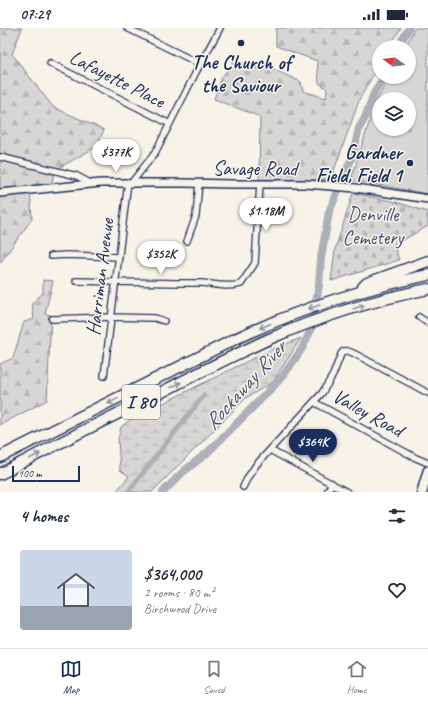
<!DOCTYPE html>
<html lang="en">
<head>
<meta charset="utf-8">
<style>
	body { margin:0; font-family:Caveat,sans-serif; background:#f2f2f3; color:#1f2937; height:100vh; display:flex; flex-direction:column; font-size:15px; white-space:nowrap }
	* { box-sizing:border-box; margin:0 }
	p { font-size:13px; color:#747a83 }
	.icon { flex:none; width:22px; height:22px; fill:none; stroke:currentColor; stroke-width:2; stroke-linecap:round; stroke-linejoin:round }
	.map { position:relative; height:464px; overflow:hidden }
	.sheet { display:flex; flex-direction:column; background:#fff; flex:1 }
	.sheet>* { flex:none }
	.needle { width:26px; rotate:284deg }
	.tools { position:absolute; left:372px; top:12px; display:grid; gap:8px }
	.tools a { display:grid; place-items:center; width:44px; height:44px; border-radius:50%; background:#fff; box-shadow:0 1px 3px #0004; font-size:20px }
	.scale { position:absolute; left:12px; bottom:10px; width:68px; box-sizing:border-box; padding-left:4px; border:2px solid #1b2f5e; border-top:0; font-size:11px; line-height:14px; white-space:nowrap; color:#1b2f5e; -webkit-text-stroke:3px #f7f3e8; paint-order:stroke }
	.price { position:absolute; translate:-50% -34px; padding:0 9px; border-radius:14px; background:#fff; color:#222; font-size:13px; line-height:26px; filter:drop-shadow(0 1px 2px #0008) }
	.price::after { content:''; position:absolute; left:50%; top:24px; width:12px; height:9px; margin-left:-6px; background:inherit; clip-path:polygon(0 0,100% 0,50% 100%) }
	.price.selected { background:#1b2f5e; color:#fff }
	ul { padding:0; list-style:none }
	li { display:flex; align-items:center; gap:12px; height:100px; padding:0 20px }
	li span { display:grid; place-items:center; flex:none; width:112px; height:80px; border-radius:4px; color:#555 }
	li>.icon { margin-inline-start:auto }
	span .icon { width:48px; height:48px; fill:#fffc; stroke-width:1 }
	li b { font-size:17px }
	h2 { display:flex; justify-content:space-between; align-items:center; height:48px; padding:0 20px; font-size:17px }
	.status { display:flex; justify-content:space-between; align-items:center; height:28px; padding:0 20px; background:#fff; direction:ltr }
	.status svg { height:11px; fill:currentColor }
	.menu { display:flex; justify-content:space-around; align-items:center; height:56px; border-top:1px solid #e0e1e3; background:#fff; font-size:11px; color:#747a83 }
	.menu a { display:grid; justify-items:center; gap:2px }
	.menu .selected { color:#1b2f5e }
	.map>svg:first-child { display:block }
	.green { fill:#d7d6d4; stroke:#798299; fill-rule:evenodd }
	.forest { fill:url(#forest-firs); stroke:#798299 }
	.wetland { fill:url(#wetland-marsh); stroke:#798299 }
	.cemetery { fill:url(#cemetery-stones); stroke:#798299 }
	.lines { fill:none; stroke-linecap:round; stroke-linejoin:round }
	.canal { stroke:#acb0b9; stroke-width:5 }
	.river { stroke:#acb0b9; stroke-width:8 }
	.minor-casing { stroke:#1b2f5e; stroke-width:8 }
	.tertiary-casing { stroke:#1b2f5e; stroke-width:10 }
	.primary-casing { stroke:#1b2f5e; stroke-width:12 }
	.motorway-casing { stroke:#1b2f5e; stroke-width:13 }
	.minor { stroke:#f7f3e8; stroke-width:5.5 }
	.tertiary { stroke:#f7f3e8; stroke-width:7 }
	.primary { stroke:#f7f3e8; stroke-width:9 }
	.motorway { stroke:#f7f3e8; stroke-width:10 }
	.oneway { stroke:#8991a3 }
	.poi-dot { fill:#1b2f5e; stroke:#f7f3e8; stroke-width:1.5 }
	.labels { text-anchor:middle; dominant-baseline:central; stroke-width:3; stroke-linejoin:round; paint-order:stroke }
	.shield { fill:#f7f3e8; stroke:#5d6a87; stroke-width:1 }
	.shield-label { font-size:19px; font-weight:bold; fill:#1b2f5e }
	.poi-label { font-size:20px; font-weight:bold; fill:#1b2f5e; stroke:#f7f3e8 }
	.street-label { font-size:20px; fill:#1b2f5e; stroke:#f7f3e8 }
	.park-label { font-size:20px; fill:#415076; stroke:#f7f3e8 }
	.water-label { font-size:21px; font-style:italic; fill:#465679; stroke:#f7f3e8 }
</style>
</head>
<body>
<div class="status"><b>07:29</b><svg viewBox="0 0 49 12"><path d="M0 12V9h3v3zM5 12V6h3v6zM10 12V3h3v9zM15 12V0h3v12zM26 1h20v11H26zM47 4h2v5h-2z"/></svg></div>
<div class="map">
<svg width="428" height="464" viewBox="0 0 428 464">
	<defs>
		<pattern id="forest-firs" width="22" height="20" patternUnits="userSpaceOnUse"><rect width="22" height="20" fill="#d7d6d4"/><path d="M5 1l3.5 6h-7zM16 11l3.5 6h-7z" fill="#b8b8b8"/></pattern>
		<pattern id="wetland-marsh" width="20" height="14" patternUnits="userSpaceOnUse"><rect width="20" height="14" fill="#d7d6d4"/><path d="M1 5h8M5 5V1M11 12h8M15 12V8" fill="none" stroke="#b8b8b8"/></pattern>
		<pattern id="cemetery-stones" width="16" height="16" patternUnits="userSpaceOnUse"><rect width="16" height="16" fill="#d7d6d4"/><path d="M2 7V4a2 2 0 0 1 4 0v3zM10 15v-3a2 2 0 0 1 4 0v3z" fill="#b8b8b8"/></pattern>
	</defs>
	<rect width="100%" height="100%" fill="#f7f3e8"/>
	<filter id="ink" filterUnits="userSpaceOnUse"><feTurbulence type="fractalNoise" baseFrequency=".025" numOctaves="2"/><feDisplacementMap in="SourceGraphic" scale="8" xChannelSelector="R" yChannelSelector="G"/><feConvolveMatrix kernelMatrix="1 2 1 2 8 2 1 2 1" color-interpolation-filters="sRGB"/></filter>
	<g filter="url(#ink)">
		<path class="green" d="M415 0H428V166L351 152 376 73 389 49H409V19H405ZM379 71H409V101H379Z"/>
		<path class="forest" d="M0 0H22L12 26 53 79 104 102 96 119 55 142 52 155 30 158 32 191 0 235Z
			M276 0H401L389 19H379V37L360 70 331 151 259 155 260 92 258 88 214 71 222 49 235 32 262 42 269 39 301 54 303 63 326 70 327 61 319 55 317 33 276 18Z
			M43 252 53 253 45 286 51 287 47 372 0 397V336L13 330 24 294 34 291 32 275 43 265Z"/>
		<path class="wetland" d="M301 310 273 354 246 370 152 464H116L129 448 120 442 118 411 121 399 131 391 268 323Z"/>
		<path class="cemetery" d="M353 165 396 174 428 184V198L394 217 399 232 331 253 335 222Z"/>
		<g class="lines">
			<path class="canal" d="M128 464 204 367"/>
			<path class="river" d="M398 19 409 0
				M163 464 183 444 207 425 258 374 283 348 301 322 311 302 319 257 321 230 329 184 353 127 359 100 365 90 374 65 384 49"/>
			<defs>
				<path id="minor" d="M127 0 200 36
					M50 35 170 96
					M0 129 77 148 92 156
					M132 154 155 125 196 44 220 0
					M187 213 196 188 199 155
					M51 228 67 227 119 229
					M76 253C118 254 160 255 202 255 214 256 229 260 241 256L255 235 260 156
					M419 289 428 295
					M52 291 111 289 155 290 164 293
					M104 348 128 154
					M314 374 416 430 428 435
					M270 422 347 464
					M243 459 248 449 256 437 322 365 333 347 341 326C345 320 350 324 355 326L428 365
					M327 464 332 455"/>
				<path id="tertiary" d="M0 165 101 155H184L232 156H306L356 160 428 171"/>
				<path id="primary" d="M422 464 428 443"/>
				<path id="motorway" d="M363 259 367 255 428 233
					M0 429 235 311C297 282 361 261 428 247
					M0 446C53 418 106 391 160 365 196 346 232 328 269 311 320 289 374 272 428 261"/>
			</defs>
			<use href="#minor" class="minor-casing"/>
			<use href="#tertiary" class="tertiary-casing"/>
			<use href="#primary" class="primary-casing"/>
			<use href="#motorway" class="motorway-casing"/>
			<use href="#minor" class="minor"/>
			<use href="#tertiary" class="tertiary"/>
			<use href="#primary" class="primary"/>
			<use href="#motorway" class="motorway"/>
		</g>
		<defs><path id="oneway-shaft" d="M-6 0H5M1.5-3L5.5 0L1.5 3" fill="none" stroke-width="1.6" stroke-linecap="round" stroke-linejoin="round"/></defs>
		<g class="oneway">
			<use href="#oneway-shaft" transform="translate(314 279) rotate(160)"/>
			<use href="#oneway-shaft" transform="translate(359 279) rotate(-17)"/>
			<use href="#oneway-shaft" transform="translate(265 298) rotate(157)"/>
			<use href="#oneway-shaft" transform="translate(176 357) rotate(-27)"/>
			<use href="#oneway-shaft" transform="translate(113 373) rotate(154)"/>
			<use href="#oneway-shaft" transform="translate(35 428) rotate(-27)"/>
		</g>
	</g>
	<g class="poi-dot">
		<circle cx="241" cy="15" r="4"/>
		<circle cx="410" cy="135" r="4"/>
	</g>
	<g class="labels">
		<rect class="shield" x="122" y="357" width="38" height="34" rx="3"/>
		<g class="shield-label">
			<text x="141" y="374">I 80</text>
		</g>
		<g class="poi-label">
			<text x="241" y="34">The Church of<tspan x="241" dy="23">the Saviour</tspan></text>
			<text x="402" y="124" text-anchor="end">Gardner<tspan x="402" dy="23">Field, Field 1</tspan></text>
		</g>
		<g class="street-label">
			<text transform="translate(117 51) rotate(27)">Lafayette Place</text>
			<text x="255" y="140">Savage Road</text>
			<text transform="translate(100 249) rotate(-83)">Harriman Avenue</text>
			<text transform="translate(368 385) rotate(29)">Valley Road</text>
		</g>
		<g class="park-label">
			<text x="373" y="186">Denville<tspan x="373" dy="23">Cemetery</tspan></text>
		</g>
		<g class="water-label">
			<text transform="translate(245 357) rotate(-48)">Rockaway River</text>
		</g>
	</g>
</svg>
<div class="tools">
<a><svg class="needle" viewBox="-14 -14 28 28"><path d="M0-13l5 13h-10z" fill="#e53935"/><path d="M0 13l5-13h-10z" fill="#747a83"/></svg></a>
<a><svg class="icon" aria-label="layers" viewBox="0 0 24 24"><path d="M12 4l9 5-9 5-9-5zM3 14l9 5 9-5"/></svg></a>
</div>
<div class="scale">100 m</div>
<b class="price" style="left:116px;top:145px">$377K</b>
<b class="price" style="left:266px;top:204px">$1.18M</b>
<b class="price" style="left:161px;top:247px">$352K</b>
<b class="price selected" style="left:313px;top:435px">$364K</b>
</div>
<section class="sheet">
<h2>4 homes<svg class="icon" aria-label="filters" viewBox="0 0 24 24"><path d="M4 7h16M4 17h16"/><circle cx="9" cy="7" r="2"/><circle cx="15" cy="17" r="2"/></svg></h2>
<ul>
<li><span style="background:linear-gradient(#c9d6e8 70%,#9aa5b1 0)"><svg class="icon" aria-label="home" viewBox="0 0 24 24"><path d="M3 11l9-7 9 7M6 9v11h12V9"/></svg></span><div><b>$364,000</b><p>2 rooms · 80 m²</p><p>Birchwood Drive</p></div><svg class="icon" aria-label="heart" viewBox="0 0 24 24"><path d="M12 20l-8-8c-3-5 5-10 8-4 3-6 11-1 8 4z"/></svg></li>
</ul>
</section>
<nav class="menu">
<a class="selected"><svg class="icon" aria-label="map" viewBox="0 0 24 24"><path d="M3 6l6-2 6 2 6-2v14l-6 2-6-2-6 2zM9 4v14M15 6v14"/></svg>Map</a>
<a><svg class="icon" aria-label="saved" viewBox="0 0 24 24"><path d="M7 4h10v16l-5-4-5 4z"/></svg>Saved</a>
<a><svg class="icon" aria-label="home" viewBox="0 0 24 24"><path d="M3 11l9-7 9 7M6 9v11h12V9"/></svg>Home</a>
</nav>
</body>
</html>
